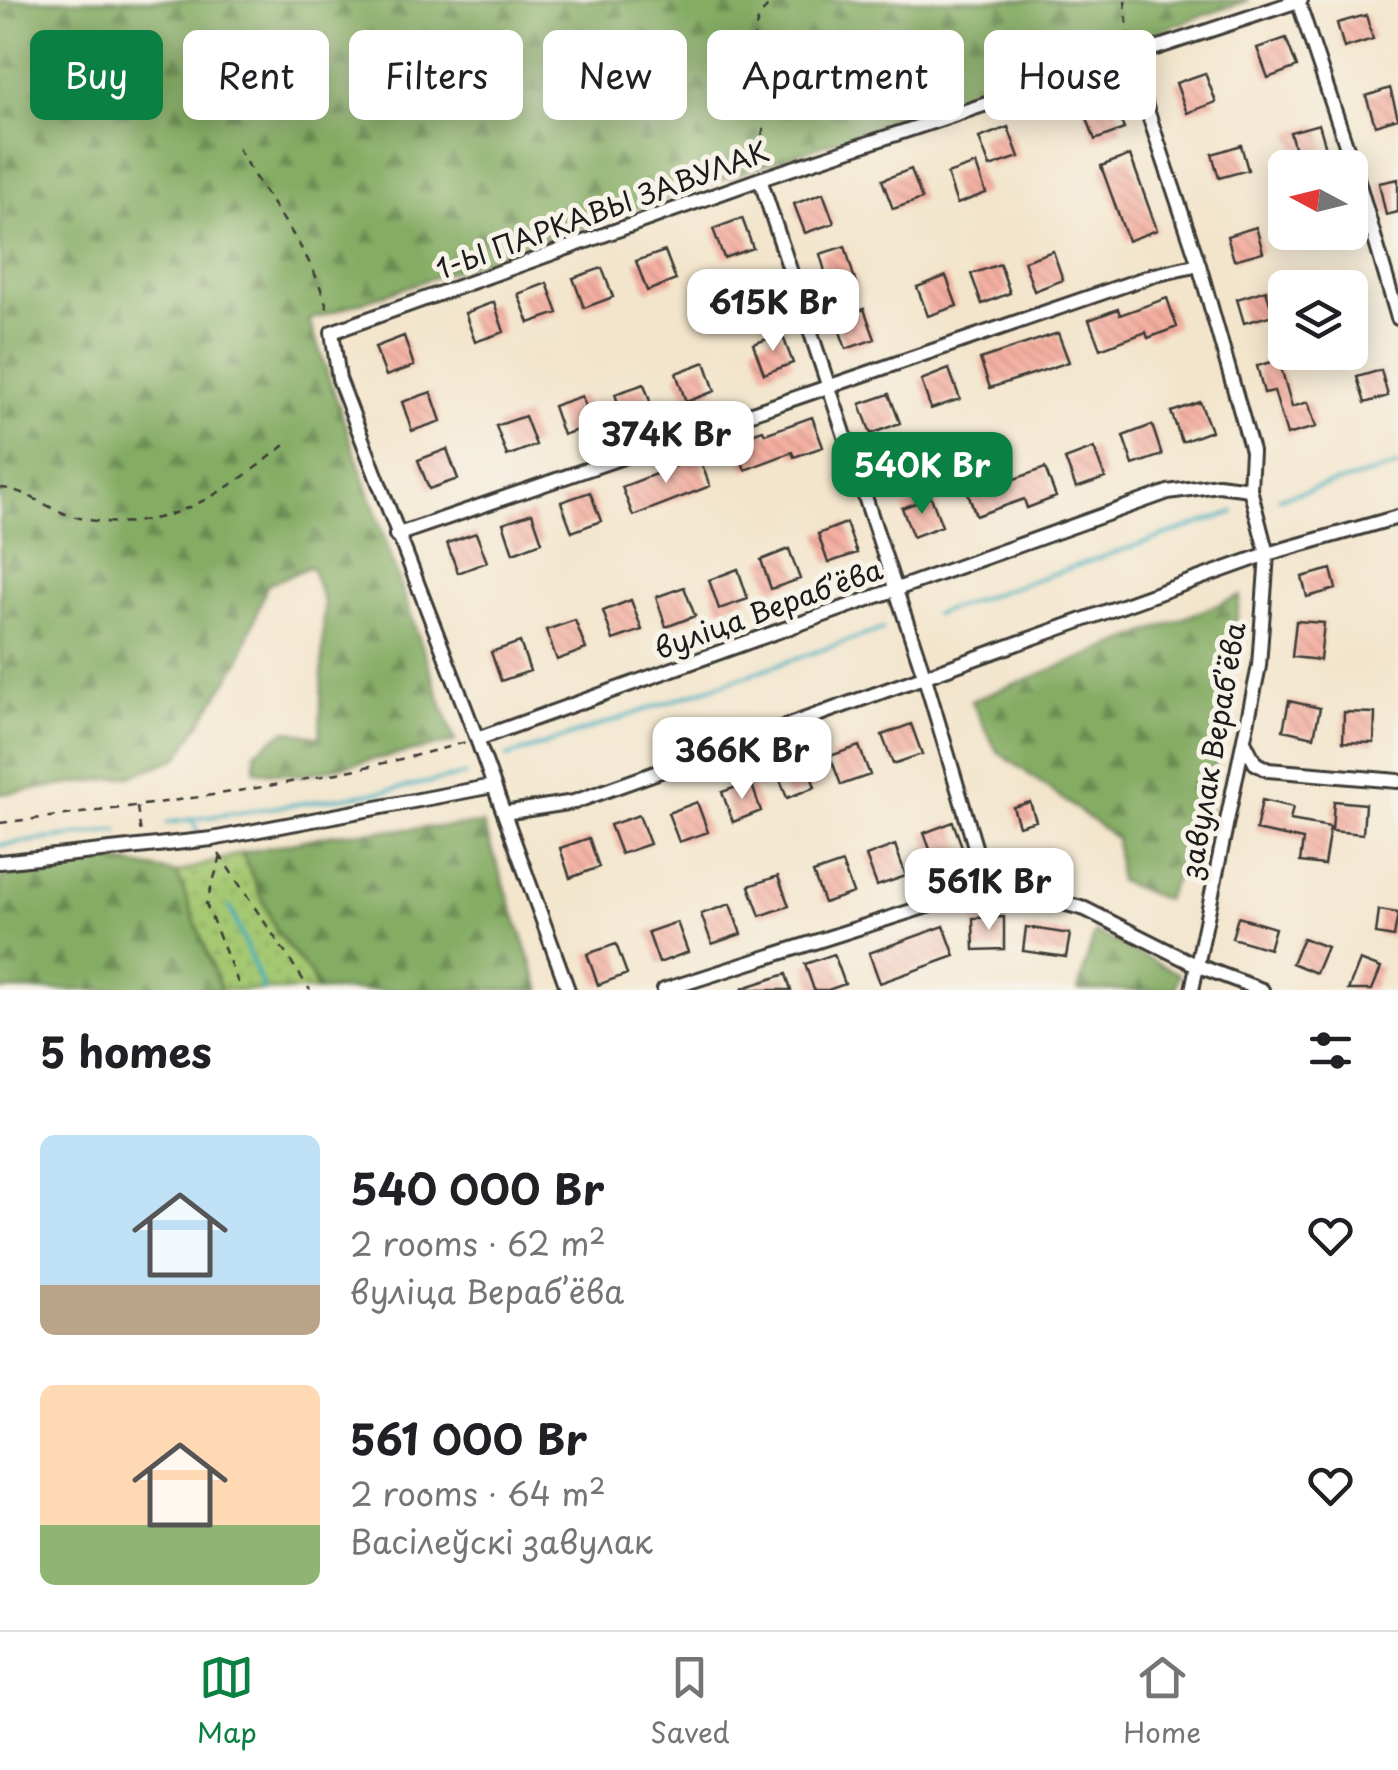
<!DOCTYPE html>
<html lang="en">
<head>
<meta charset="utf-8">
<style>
	body { margin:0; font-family:"Playpen Sans",sans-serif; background:#f2f2f2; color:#202124; height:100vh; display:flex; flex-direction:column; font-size:38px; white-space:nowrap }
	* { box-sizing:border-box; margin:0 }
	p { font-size:32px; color:#757577 }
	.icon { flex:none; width:55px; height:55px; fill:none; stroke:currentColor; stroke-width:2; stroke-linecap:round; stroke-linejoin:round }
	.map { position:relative; height:990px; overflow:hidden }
	.panel { display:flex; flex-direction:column; background:#fff; flex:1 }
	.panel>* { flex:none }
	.guide { position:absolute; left:30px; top:30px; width:1340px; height:90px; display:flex; gap:20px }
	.needle { width:65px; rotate:277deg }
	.fabs { position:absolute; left:1268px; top:150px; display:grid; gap:20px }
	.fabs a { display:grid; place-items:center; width:100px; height:100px; border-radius:15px; background:#fff; box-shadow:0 5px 25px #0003; font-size:50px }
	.price { position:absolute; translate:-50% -85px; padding:0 22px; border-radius:20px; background:#fff; color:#222; font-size:32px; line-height:65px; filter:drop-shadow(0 2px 5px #0008) }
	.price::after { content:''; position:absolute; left:50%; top:60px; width:30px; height:22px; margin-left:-15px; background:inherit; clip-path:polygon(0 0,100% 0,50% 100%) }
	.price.selected { background:#0b8043; color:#fff }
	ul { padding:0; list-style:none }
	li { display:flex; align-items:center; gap:30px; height:250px; padding:0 40px }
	li span { display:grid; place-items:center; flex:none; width:280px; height:200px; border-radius:15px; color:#555 }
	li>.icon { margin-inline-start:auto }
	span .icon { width:120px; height:120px; fill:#fffc; stroke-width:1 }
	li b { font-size:42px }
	h2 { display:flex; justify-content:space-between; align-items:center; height:120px; padding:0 40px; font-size:42px }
	.pill { padding:0 35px; border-radius:15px; background:#fff; box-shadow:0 5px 25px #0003; font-size:35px; line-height:90px }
	.pill.selected { background:#0b8043; color:#fff }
	.tab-bar { display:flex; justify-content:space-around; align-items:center; height:140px; border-top:2px solid #e0e0e0; background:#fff; font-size:28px; color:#757577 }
	.tab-bar a { display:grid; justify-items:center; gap:5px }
	.tab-bar .selected { color:#0b8043 }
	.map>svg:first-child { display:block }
	.grass { fill:url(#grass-dots); stroke:#607247; stroke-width:2.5 }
	.forest { fill:url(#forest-firs); stroke:#506440; stroke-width:2.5 }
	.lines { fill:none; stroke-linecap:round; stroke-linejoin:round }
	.stream { stroke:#42afbe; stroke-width:4 }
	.building { fill:url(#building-back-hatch) }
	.minor-casing { stroke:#3c3a36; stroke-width:18 }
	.path { stroke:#3c3a36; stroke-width:2.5; stroke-dasharray:8 8; stroke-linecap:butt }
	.minor { stroke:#fff; stroke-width:12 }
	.labels { text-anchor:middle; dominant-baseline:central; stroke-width:10; stroke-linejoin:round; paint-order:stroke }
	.street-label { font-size:28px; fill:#1c1c1c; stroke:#f7f3e8 }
</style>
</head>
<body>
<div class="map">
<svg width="1398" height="990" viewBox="0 0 1398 990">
	<defs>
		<pattern id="grass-dots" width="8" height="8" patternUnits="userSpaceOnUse" patternTransform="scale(2.5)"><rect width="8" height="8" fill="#a5c872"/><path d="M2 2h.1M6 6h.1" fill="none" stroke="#8dab62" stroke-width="1.8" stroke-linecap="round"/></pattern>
		<pattern id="forest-firs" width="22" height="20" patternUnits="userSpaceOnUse" patternTransform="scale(2.5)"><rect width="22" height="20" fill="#84ac64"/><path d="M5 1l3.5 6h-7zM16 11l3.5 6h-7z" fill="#6b8b52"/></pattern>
		<pattern id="building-back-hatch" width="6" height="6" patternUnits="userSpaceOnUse" patternTransform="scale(2.5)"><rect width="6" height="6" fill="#f4afa1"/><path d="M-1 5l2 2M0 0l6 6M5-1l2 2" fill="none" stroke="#d1968a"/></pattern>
	</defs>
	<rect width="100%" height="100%" fill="#f7f3e8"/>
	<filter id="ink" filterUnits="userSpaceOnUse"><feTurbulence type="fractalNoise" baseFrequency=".01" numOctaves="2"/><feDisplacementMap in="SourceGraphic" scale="20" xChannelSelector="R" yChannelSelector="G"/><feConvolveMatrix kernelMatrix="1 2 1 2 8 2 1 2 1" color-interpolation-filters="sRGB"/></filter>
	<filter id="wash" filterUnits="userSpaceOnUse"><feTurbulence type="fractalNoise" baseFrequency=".0048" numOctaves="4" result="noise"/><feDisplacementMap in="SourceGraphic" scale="40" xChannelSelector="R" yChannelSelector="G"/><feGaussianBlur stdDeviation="2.25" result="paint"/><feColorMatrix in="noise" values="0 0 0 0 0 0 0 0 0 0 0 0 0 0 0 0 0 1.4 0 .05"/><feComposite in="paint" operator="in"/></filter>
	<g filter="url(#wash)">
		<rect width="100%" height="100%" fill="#f3e5cc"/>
		<path class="grass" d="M242 853 277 932 311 975 316 990H221L177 873Z"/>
		<path class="forest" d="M0 0H1249L309 320 455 742 302 775 255 771V752L286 730 320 737 324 603 311 566 267 585 239 662 178 758 130 776 0 794Z
			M1240 596 1209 809 1165 900 1119 881 1116 838 997 751 971 701Z
			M483 824 541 990H316L311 975 277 932 242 853 334 834Z
			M110 860 177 873 221 990H0V877Z
			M1095 932 1179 974 1175 990H1078Z"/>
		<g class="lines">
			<path class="stream" d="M1279 498 1398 466
				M935 614 1234 512
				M507 757 883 629
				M192 819 198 833
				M167 823 386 791 465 775
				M0 845 118 830
				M230 907 264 990"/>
		</g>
		<g id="blocks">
			<path class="building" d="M1366 15 1373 39 1344 48 1337 23Z
				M1286 38 1297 67 1268 78 1257 48Z
				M1205 73 1216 102 1187 113 1176 83Z
				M1390 88 1398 118 1375 125 1366 96Z
				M1113 100 1124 129 1095 140 1084 110Z
				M1319 124 1326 148 1297 157 1290 132Z
				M1008 127 1019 157 990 167 979 138Z
				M1241 145 1248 170 1219 178 1212 154Z
				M1130 155 1157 230 1128 241 1101 166Z
				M976 164 986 193 957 204 947 174Z
				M911 169 922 199 893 209 882 180Z
				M1398 179V212L1386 215 1379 183Z
				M823 193 834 223 805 233 794 204Z
				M742 218 753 248 724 258 713 229Z
				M1256 227 1263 252 1234 260 1227 236Z
				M845 246 856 284 831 292 820 254Z
				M665 251 676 280 647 291 636 261Z
				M1053 251 1063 280 1034 291 1024 261Z
				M1000 264 1010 293 982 304 971 274Z
				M602 268 613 297 584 308 573 278Z
				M946 276 957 306 928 316 917 287Z
				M762 277 772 306 743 317 733 287Z
				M547 283 558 313 529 323 518 294Z
				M1353 283 1362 315 1350 319V284Z
				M1266 290 1273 315 1244 323 1237 299Z
				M1167 298 1177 327 1148 338 1146 332 1100 349 1089 320 1118 309 1120 315Z
				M494 302 504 332 475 342 465 313Z
				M864 309 875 339 846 349 836 320Z
				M1058 333 1069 362 990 388 980 359Z
				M782 334 793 363 764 374 753 344Z
				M404 336 414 366 386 376 375 347Z
				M1279 360 1292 407 1308 402 1316 427 1287 435 1274 391 1264 393 1257 366Z
				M705 362 715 391 686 402 676 373Z
				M949 369 960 399 931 409 921 380Z
				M1381 370 1388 396 1365 403 1357 377Z
				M644 384 654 413 625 424 615 394Z
				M431 392 441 421 412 431 402 402Z
				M889 394 900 423 871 434 860 404Z
				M582 396 592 425 563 435 553 406Z
				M1200 402 1211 431 1182 442 1171 412Z
				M525 416 536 445 507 456 496 426Z
				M812 417 823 447 794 457 792 452 745 470 734 440 763 430 765 434Z
				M1152 425 1162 455 1133 465 1123 436Z
				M1094 448 1105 478 1076 488 1065 459Z
				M447 449 458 479 429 489 418 460Z
				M699 457 710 486 633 516 622 487Z
				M1045 468 1056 497 1027 508 1024 499 976 516 966 487 995 476 998 485Z
				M590 492 601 521 572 532 561 502Z
				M931 497 942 526 913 537 902 508Z
				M532 513 542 542 513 553 503 523Z
				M846 523 857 553 828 563 818 534Z
				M476 533 487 562 458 573 447 543Z
				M789 549 800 579 771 589 761 560Z
				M738 569 748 599 719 609 709 580Z
				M1331 569 1336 589 1307 597 1302 577Z
				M684 587 695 616 666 627 656 597Z
				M631 600 642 630 613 640 603 611Z
				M575 620 586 649 557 660 546 630Z
				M1296 621 1324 623 1320 660 1292 657Z
				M520 642 530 671 501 681 491 652Z
				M1289 701 1320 708 1314 737 1283 730Z
				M1344 712 1375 713 1374 743 1343 742Z
				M911 724 922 754 893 764 882 735Z
				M859 746 870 775 841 785 830 756Z
				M805 758 815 787 787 798 776 769Z
				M751 782 761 811 733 822 722 792Z
				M1262 800 1293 807 1290 820 1330 827 1324 865 1300 862 1303 840 1256 830Z
				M1334 801 1365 804 1363 834 1332 831Z
				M697 802 708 832 679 842 668 813Z
				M1030 802 1036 821 1019 826 1013 807Z
				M639 815 650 844 621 854 610 825Z
				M953 822 964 852 935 863 924 833Z
				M589 838 599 867 570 878 560 848Z
				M895 845 906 876 877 886 866 856Z
				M842 863 853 893 824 903 813 873Z
				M778 876 789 906 760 916 749 886Z
				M730 904 741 934 712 944 701 914Z
				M1379 910 1398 913 1394 937 1376 934Z
				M1004 917V949L974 950 973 918Z
				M1238 917 1275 928 1269 949 1232 938Z
				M677 922 688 952 659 963 648 932Z
				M944 926 955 956 880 983 869 953Z
				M1026 927 1070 934 1066 957 1023 951Z
				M1303 938 1327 947 1316 973 1292 963Z
				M616 944 627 974 598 985 587 954Z
				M834 954 845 984 828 990H814L805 964Z
				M1360 960 1381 968 1372 990H1348Z
				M786 974 791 990H743V988Z"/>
		</g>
	</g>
	<g filter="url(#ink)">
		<use href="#blocks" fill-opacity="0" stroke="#3c3a36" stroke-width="2.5"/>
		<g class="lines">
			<defs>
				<path id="minor" d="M1298 1 1358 181 1398 318
					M1130 59 1199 265 1252 451 1250 489 1267 554 1259 666 1192 990
					M760 179 925 678 987 887
					M396 535 1154 275 1199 265
					M477 739 1168 492 1218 485 1250 489
					M1245 743 1255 763 1268 770 1398 781
					M504 813 574 802 1267 554 1398 517
					M0 862 212 839 493 786
					M568 990 477 739 339 379 332 332 760 179 1301 0
					M664 990 987 887 1022 892 1085 909 1196 965 1262 990"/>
			</defs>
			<use href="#minor" class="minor-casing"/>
			<path class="path" d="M1125 0 1129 42
				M238 148C269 207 314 249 329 316
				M758 167C754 147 770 120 771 97 771 73 748 52 756 27 758 18 767 6 773 0
				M0 488C26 489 47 509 72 516 159 540 224 494 290 441
				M137 807 141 834
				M0 823C156 804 315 785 466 742
				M219 854 310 990
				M221 856 206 904 241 990"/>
			<use href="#minor" class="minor"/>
		</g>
	</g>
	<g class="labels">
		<g class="street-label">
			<text transform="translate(602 209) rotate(-20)">1-Ы ПАРКАВЫ ЗАВУЛАК</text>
			<text transform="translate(768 608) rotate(-20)">вуліца Верабʼёва</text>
			<text transform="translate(1212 750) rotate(-80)">завулак Верабʼёва</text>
		</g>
	</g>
</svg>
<div class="fabs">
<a><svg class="needle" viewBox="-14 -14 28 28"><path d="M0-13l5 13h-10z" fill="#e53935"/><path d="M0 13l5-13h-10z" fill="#757577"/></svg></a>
<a><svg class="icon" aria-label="layers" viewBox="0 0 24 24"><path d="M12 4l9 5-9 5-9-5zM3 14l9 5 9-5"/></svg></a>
</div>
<b class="price" style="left:773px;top:354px">615K Br</b>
<b class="price" style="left:666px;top:486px">374K Br</b>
<b class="price selected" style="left:922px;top:517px">540K Br</b>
<b class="price" style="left:742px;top:802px">366K Br</b>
<b class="price" style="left:989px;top:933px">561K Br</b>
<div class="guide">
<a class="pill selected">Buy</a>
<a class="pill">Rent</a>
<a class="pill">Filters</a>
<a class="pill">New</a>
<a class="pill">Apartment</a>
<a class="pill">House</a>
</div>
</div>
<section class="panel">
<h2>5 homes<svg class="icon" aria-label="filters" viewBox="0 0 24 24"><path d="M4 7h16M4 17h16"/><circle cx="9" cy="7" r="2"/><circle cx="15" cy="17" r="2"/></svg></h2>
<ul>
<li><span style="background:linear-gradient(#bfe0f5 75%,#b9a48a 0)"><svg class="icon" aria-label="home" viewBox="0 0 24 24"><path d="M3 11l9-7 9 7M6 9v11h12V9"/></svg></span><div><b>540 000 Br</b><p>2 rooms · 62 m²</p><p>вуліца Верабʼёва</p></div><svg class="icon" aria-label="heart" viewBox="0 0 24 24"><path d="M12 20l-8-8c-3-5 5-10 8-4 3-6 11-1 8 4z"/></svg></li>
<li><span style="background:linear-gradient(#ffd9b3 70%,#8fb573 0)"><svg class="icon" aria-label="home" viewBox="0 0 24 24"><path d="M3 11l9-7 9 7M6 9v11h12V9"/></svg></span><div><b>561 000 Br</b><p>2 rooms · 64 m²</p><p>Васілеўскі завулак</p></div><svg class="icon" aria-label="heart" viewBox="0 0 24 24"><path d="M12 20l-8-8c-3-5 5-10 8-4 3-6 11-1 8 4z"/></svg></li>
</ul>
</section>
<nav class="tab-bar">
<a class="selected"><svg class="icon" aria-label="map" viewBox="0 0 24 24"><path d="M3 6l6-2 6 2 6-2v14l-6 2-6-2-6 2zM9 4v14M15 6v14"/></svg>Map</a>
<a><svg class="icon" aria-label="saved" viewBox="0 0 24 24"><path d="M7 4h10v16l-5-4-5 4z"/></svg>Saved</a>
<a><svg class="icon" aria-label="home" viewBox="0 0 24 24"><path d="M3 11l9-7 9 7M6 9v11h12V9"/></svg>Home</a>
</nav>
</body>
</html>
